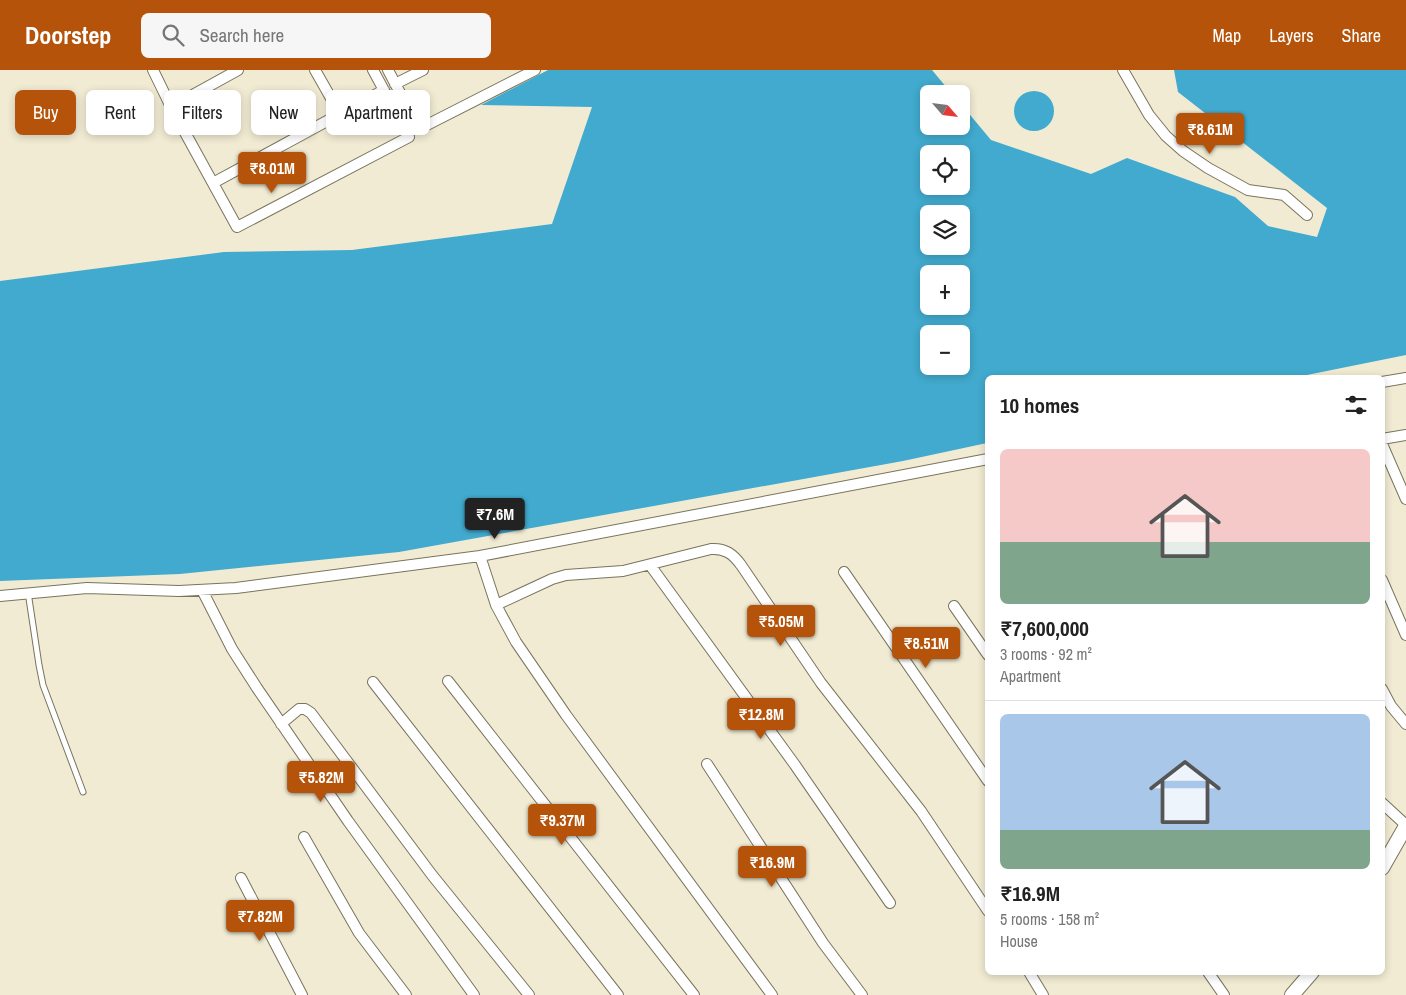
<!DOCTYPE html>
<html lang="en">
<head>
<meta charset="utf-8">
<style>
	body { margin:0; font-family:"Archivo Narrow",sans-serif; background:#f6f6f6; color:#222; height:100vh; display:flex; flex-direction:column; font-size:19px; white-space:nowrap }
	* { box-sizing:border-box; margin:0 }
	p { font-size:16px; color:#767676 }
	.icon { flex:none; width:28px; height:28px; fill:none; stroke:currentColor; stroke-width:2; stroke-linecap:round; stroke-linejoin:round }
	.map { position:relative; flex:1; overflow:hidden }
	.panel { position:absolute; left:985px; top:305px; width:400px; height:600px; display:flex; flex-direction:column; background:#fff; border-radius:8px; box-shadow:0 2px 8px #0003 }
	.panel>* { flex:none }
	.hud { position:absolute; left:15px; top:20px; width:475px; height:45px; display:flex; gap:10px }
	.needle { width:32px; rotate:118deg }
	.tools { position:absolute; left:920px; top:15px; display:grid; gap:10px }
	.tools a { display:grid; place-items:center; width:50px; height:50px; border-radius:8px; background:#fff; box-shadow:0 2px 8px #0003; font-size:25px }
	.price { position:absolute; translate:-50% -42px; padding:0 11px; border-radius:5px; background:#b45309; color:#fff; font-size:16px; line-height:32px; filter:drop-shadow(0 1px 2px #0008) }
	.price::after { content:''; position:absolute; left:50%; top:30px; width:15px; height:11px; margin-left:-8px; background:inherit; clip-path:polygon(0 0,100% 0,50% 100%) }
	.price.active { background:#222; color:#fff }
	ul { padding:0; list-style:none }
	li { display:grid; align-content:center; gap:10px; height:265px; padding:0 15px }
	li+li { border-top:1px solid #e0e0e0 }
	li span { display:grid; place-items:center; height:155px; border-radius:8px; color:#555 }
	li>.icon { margin-inline-start:auto }
	span .icon { width:90px; height:90px; fill:#fffc; stroke-width:1 }
	li b { font-size:21px }
	h2 { display:flex; justify-content:space-between; align-items:center; height:60px; padding:0 15px; font-size:21px }
	.chip { padding:0 18px; border-radius:8px; background:#fff; box-shadow:0 2px 8px #0003; font-size:18px; line-height:45px }
	.chip.active { background:#b45309; color:#fff }
	header { display:flex; align-items:center; gap:30px; box-sizing:border-box; height:70px; padding:0 25px; background:#b45309; color:#fff }
	header strong { font-size:24px }
	nav { display:flex; gap:28px; margin-inline-start:auto; font-size:18px }
	.search { width:350px; height:45px; background:#f6f6f6; display:flex; align-items:center; gap:12px; box-sizing:border-box; padding:0 18px; border-radius:8px; color:#767676; font-size:19px }
	.map>svg:first-child { display:block }
	.water { fill:#41aace; fill-rule:evenodd }
	.lines { fill:none; stroke-linecap:round; stroke-linejoin:round }
	.lane-casing { stroke:#79745e; stroke-width:7 }
	.street-casing { stroke:#79745e; stroke-width:12 }
	.secondary-casing { stroke:#79745e; stroke-width:16 }
	.lane { stroke:#fff; stroke-width:5 }
	.street { stroke:#fff; stroke-width:10 }
	.secondary { stroke:#fff; stroke-width:14 }
</style>
</head>
<body>
<header>
<strong>Doorstep</strong>
<div class="search"><svg class="icon" aria-label="search" viewBox="0 0 24 24"><circle cx="10" cy="10" r="6"/><path d="M15 15l6 6"/></svg>Search here</div>
<nav><a>Map</a><a>Layers</a><a>Share</a></nav>
</header>
<div class="map">
<svg width="1406" height="925" viewBox="0 0 1406 925">
	<rect width="100%" height="100%" fill="#f1ebd3"/>
	<path class="water" d="M548 0H932L952 24H929V56H961V34L991 70 1091 104 1127 88 1235 127 1268 156 1317 167 1327 138 1178 22 1174 0H1406V285L1297 307 988 308 987 373 903 391 399 482 180 504 0 511V211L224 182 352 180 552 154 592 37 481 35ZM929 84H961V116H929ZM929 144H961V176H929ZM929 204H961V236H929ZM929 264H961V296H929Z
		M1014 41a20 20 0 1 1 40 0a20 20 0 1 1-40 0Z"/>
	<g class="lines">
		<defs>
			<path id="lane" d="M28 522 39 595 43 615 83 722"/>
			<path id="street" d="M153 0 171 37 237 157 409 67 373 0
				M315 0 340 44
				M388 0 419 59 535 0
				M1123 0 1149 45 1166 66 1183 81 1208 98 1248 120 1284 125 1307 145
				M395 14 423 0
				M171 37 238 0
				M213 113 384 20
				M1382 312 1406 308
				M1382 369 1406 365
				M1382 374 1406 429
				M480 486 496 535 516 572 566 645 772 925
				M650 495 795 695 890 833
				M844 502 988 711
				M1382 510 1406 565
				M202 520 232 579 257 618 348 751 474 925
				M0 526 87 518 179 521 236 518 480 486 988 389
				M496 535 552 509 566 505 623 501 711 479C725 478 733 484 741 495L821 613 921 741 988 841
				M954 536 988 585
				M448 611 694 925
				M373 612 618 925
				M1382 619 1391 636 1406 654
				M281 654 299 639H305L311 643 432 805 529 925
				M707 694 823 873 862 925
				M1382 733 1406 755
				M304 767 359 863 406 925
				M241 808 302 925
				M1029 902 1043 925
				M1208 902 1224 925"/>
			<path id="secondary" d="M1382 798 1406 756
				M1292 925 1312 902"/>
		</defs>
		<use href="#lane" class="lane-casing"/>
		<use href="#street" class="street-casing"/>
		<use href="#secondary" class="secondary-casing"/>
		<use href="#lane" class="lane"/>
		<use href="#street" class="street"/>
		<use href="#secondary" class="secondary"/>
	</g>
</svg>
<div class="tools">
<a><svg class="needle" viewBox="-14 -14 28 28"><path d="M0-13l5 13h-10z" fill="#e53935"/><path d="M0 13l5-13h-10z" fill="#767676"/></svg></a>
<a><svg class="icon" aria-label="locate" viewBox="0 0 24 24"><circle cx="12" cy="12" r="6"/><path d="M12 2v4M12 18v4M2 12h4M18 12h4"/></svg></a>
<a><svg class="icon" aria-label="layers" viewBox="0 0 24 24"><path d="M12 4l9 5-9 5-9-5zM3 14l9 5 9-5"/></svg></a>
<a>+</a>
<a>−</a>
</div>
<b class="price" style="left:1210px;top:85px">₹8.61M</b>
<b class="price" style="left:272px;top:124px">₹8.01M</b>
<b class="price active" style="left:495px;top:470px">₹7.6M</b>
<b class="price" style="left:781px;top:577px">₹5.05M</b>
<b class="price" style="left:926px;top:599px">₹8.51M</b>
<b class="price" style="left:761px;top:670px">₹12.8M</b>
<b class="price" style="left:321px;top:733px">₹5.82M</b>
<b class="price" style="left:562px;top:776px">₹9.37M</b>
<b class="price" style="left:772px;top:818px">₹16.9M</b>
<b class="price" style="left:260px;top:872px">₹7.82M</b>
<div class="hud">
<a class="chip active">Buy</a>
<a class="chip">Rent</a>
<a class="chip">Filters</a>
<a class="chip">New</a>
<a class="chip">Apartment</a>
</div>
<section class="panel">
<h2>10 homes<svg class="icon" aria-label="filters" viewBox="0 0 24 24"><path d="M4 7h16M4 17h16"/><circle cx="9" cy="7" r="2"/><circle cx="15" cy="17" r="2"/></svg></h2>
<ul>
<li><span style="background:linear-gradient(#f6c9c9 60%,#7fa58c 0)"><svg class="icon" aria-label="home" viewBox="0 0 24 24"><path d="M3 11l9-7 9 7M6 9v11h12V9"/></svg></span><div><b>₹7,600,000</b><p>3 rooms · 92 m²</p><p>Apartment</p></div></li>
<li><span style="background:linear-gradient(#a9c7e8 75%,#7fa58c 0)"><svg class="icon" aria-label="home" viewBox="0 0 24 24"><path d="M3 11l9-7 9 7M6 9v11h12V9"/></svg></span><div><b>₹16.9M</b><p>5 rooms · 158 m²</p><p>House</p></div></li>
</ul>
</section>
</div>
</body>
</html>
